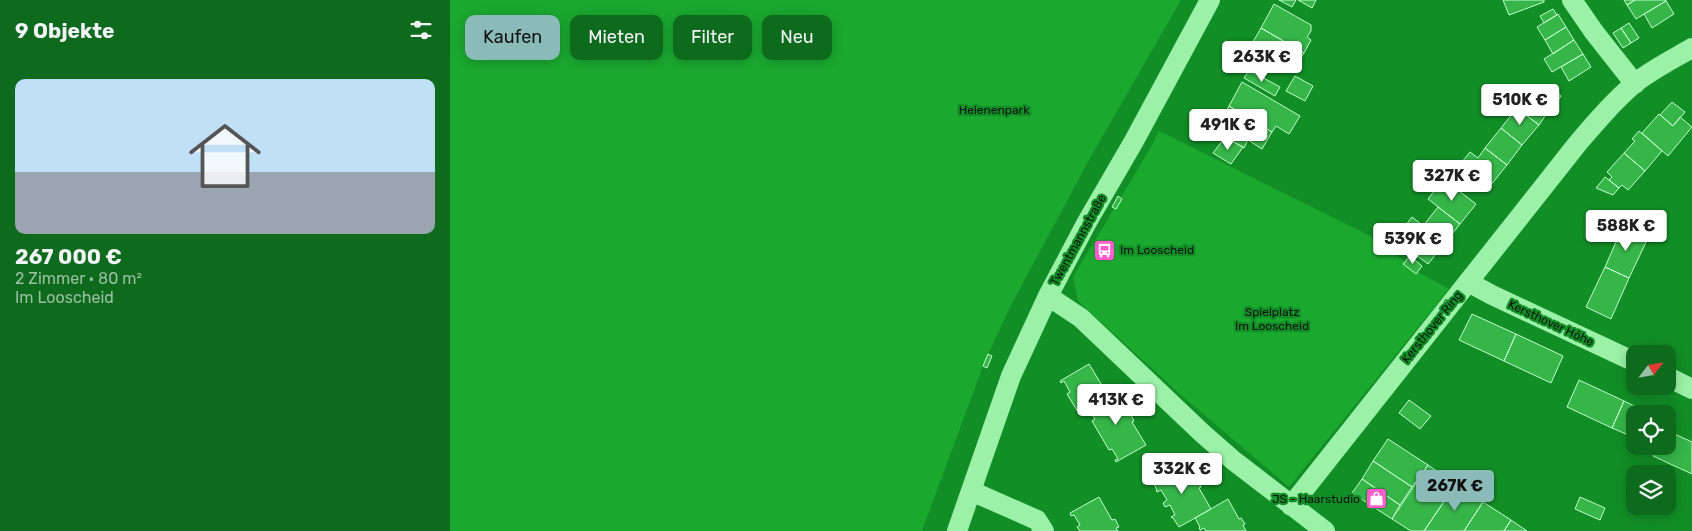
<!DOCTYPE html>
<html lang="de">
<head>
<meta charset="utf-8">
<style>
	body { margin:0; font-family:Rubik,sans-serif; background:#1c7229; color:#f1f3f6; height:100vh; display:flex; flex-direction:column; font-size:19px; white-space:nowrap }
	* { box-sizing:border-box; margin:0 }
	p { font-size:16px; color:#9bbfa3 }
	.icon { flex:none; width:28px; height:28px; fill:none; stroke:currentColor; stroke-width:2; stroke-linecap:round; stroke-linejoin:round }
	.map { position:relative; flex:1; overflow:hidden }
	.side { display:flex; flex-direction:column; background:#0e6a1c; width:450px }
	.side>* { flex:none }
	.hud { position:absolute; left:15px; top:15px; width:475px; height:45px; display:flex; gap:10px }
	.needle { width:32px; rotate:59deg }
	.tools { position:absolute; left:1176px; top:345px; display:grid; gap:10px }
	.tools a { display:grid; place-items:center; width:50px; height:50px; border-radius:10px; background:#0e6a1c; box-shadow:0 2px 12px #0003; font-size:25px }
	.price { position:absolute; translate:-50% -42px; padding:0 11px; border-radius:5px; background:#fff; color:#222; font-size:16px; line-height:32px; filter:drop-shadow(0 1px 2px #0008) }
	.price::after { content:''; position:absolute; left:50%; top:30px; width:15px; height:11px; margin-left:-8px; background:inherit; clip-path:polygon(0 0,100% 0,50% 100%) }
	.price.on { background:#8bbbb9; color:#111 }
	ul { padding:0; list-style:none }
	li { display:grid; align-content:center; gap:10px; height:265px; padding:0 15px }
	li span { display:grid; place-items:center; height:155px; border-radius:10px; color:#555 }
	li>.icon { margin-inline-start:auto }
	span .icon { width:90px; height:90px; fill:#fffc; stroke-width:1 }
	li b { font-size:21px }
	h2 { display:flex; justify-content:space-between; align-items:center; height:60px; padding:0 15px; font-size:21px }
	.chip { padding:0 18px; border-radius:10px; background:#0e6a1c; box-shadow:0 2px 12px #0003; font-size:18px; line-height:45px }
	.chip.on { background:#8bbbb9; color:#111 }
	main { display:flex; flex:1; min-height:0 }
	.map>svg:first-child { display:block }
	.green { fill:#1aa82f }
	.building { fill:#36b549; stroke:#c2fccb }
	.lines { fill:none; stroke-linecap:round; stroke-linejoin:round }
	.minor { stroke:#9bf1a8; stroke-width:20 }
	.labels { text-anchor:middle; dominant-baseline:central; stroke-width:4.5; stroke-linejoin:round; paint-order:stroke }
	.park-label { font-size:12px; fill:#111; stroke:#128e26 }
	.street-label { font-size:12px; fill:#111; stroke:#128e26 }
	.poi-label { font-size:12px; fill:#111; stroke:#128e26; text-anchor:start }
</style>
</head>
<body>
<main>
<section class="side">
<h2>9 Objekte<svg class="icon" aria-label="filters" viewBox="0 0 24 24"><path d="M4 7h16M4 17h16"/><circle cx="9" cy="7" r="2"/><circle cx="15" cy="17" r="2"/></svg></h2>
<ul>
<li><span style="background:linear-gradient(#bfe0f5 60%,#9aa5b1 0)"><svg class="icon" aria-label="home" viewBox="0 0 24 24"><path d="M3 11l9-7 9 7M6 9v11h12V9"/></svg></span><div><b>267 000 €</b><p>2 Zimmer · 80 m²</p><p>Im Looscheid</p></div></li>
</ul>
</section>
<div class="map">
<svg width="1242" height="531" viewBox="0 0 1242 531">
	<rect width="100%" height="100%" fill="#128e26"/>
	<path class="green" d="M0 0H731L639 160 560 307 533 366 472 531H0Z
		M709 131 920 236 970 273 999 289 839 487 732 396 628 301 623 277 701 147Z"/>
	<path class="building" d="M829 0H846L842 7Z
		M848 0H866L862 8Z
		M1053 0H1094V2L1059 15Z
		M1174 0H1185L1177 5Z
		M1185 0H1216V1L1186 19 1177 5Z
		M1216 1 1224 14 1202 28 1194 14Z
		M824 4 861 25V31L857 37 861 40 854 53 811 28Z
		M1103 9 1107 15 1094 23 1090 16Z
		M1108 14 1116 27 1095 40 1087 27Z
		M1179 23 1189 38 1181 43 1171 28Z
		M1116 27 1124 40 1103 54 1095 40Z
		M811 28 854 53 845 68 831 59 826 68 797 52Z
		M1171 28 1181 43 1173 48 1163 33Z
		M1124 40 1133 54 1102 72 1094 59Z
		M1133 54 1141 67 1119 81 1111 67Z
		M799 70 830 87 825 96 794 78Z
		M845 76 863 86 855 101 836 91Z
		M792 82 850 116 839 134 826 126 822 132 779 106Z
		M1099 86 1111 96 1106 103 1093 93Z
		M1093 93 1106 103 1095 116 1082 106Z
		M1074 100 1095 116 1089 125 1067 108Z
		M1222 102 1235 112 1223 126 1210 115Z
		M779 106 822 132 812 149 798 140 794 148 782 141 780 144 773 140 776 137 765 131Z
		M1067 108 1089 125 1072 145 1051 128Z
		M1209 114 1223 126 1230 117 1242 127 1218 156 1192 133Z
		M1051 128 1072 145 1057 165 1035 148Z
		M1189 131 1212 151 1195 171 1174 153 1185 141 1182 139Z
		M773 140 780 144 782 141 793 147 781 164 763 153Z
		M1035 148 1057 165 1040 186 1011 163 1020 152 1028 158Z
		M1174 153 1195 171 1178 190 1172 185 1169 188 1159 180 1162 177 1157 172Z
		M999 167 1014 179 1007 189 991 177Z
		M1020 171 1034 181 1028 189 1015 179Z
		M1155 177 1169 188 1163 195 1146 188Z
		M991 182 1002 190 1004 187 1026 204 1010 224 978 199Z
		M668 196 672 199 666 209 662 207Z
		M988 207 1010 224 995 243 973 226Z
		M962 217 995 243 978 264 957 248 955 251 939 239 951 223 955 226Z
		M1173 226 1198 238 1179 278 1155 267Z
		M960 256 972 266 966 274 953 264Z
		M1155 267 1179 278 1161 319 1136 307Z
		M1022 314 1066 334 1054 361 1009 340Z
		M1066 334 1113 356 1101 383 1054 361Z
		M538 354 542 356 537 368 533 366Z
		M639 364 653 387 655 386 659 394 628 412 617 394 620 392 614 381 611 383 610 381Z
		M1129 380 1174 401 1162 428 1117 407Z
		M664 391 678 414 680 413 684 421 682 422 696 445 666 462 665 460 668 459 662 449 659 450 642 421 645 419 639 410 637 411 635 408Z
		M959 400 981 416 970 429 949 413Z
		M1174 401 1201 414H1185V438L1162 428Z
		M1218 431 1242 442V474L1203 456 1208 446H1218Z
		M938 439 978 465 962 487 923 461Z
		M923 461 962 487 950 505 912 479Z
		M735 463 746 482 748 481 751 487 749 488 761 509 729 527 723 518 721 517 725 515 720 505 715 507 713 503 717 500 711 490 707 492 706 491 707 490 702 481Z
		M978 465 1006 484 974 531H961L942 519Z
		M912 479 950 505 942 519 902 493Z
		M1006 484 1033 502 1014 531H974Z
		M649 497 662 520 665 519 669 527 666 528 668 531H630L627 527 630 525 624 515 621 516 620 513Z
		M1130 497 1155 508 1150 520 1125 509Z
		M778 499 789 519 791 518 795 524 793 525 796 531H756L754 528 750 530 749 528 750 527 745 518Z
		M1033 502 1061 520 1054 531H1014Z
		M1061 520 1077 531H1054Z"/>
	<g class="lines">
		<path class="minor" d="M1122 0 1144 32 1185 84
			M1018 282 1042 295 1185 362
			M598 296 631 318 752 433 784 461 875 531
			M1218 377 1242 389
			M521 491 587 520 594 531
			M841 506 1128 143C1146 122 1164 101 1185 83 1203 69 1223 59 1242 48
			M507 531 561 376 598 296 637 222 684 141 760 0"/>
	</g>
	<defs>
		<symbol id="bus-square" viewBox="-11 -11 22 22"><rect x="-9" y="-9" width="18" height="18" rx="4" fill="#ff5ccc" stroke="#128e26"/><path d="M-5-6H5V4H4V6H2V4H-2V6H-4V4H-5ZM-3.5-4V0h7V-4ZM-3.5 1.2v1.5H-2V1.2ZM2 1.2v1.5H3.5V1.2Z" fill="#fff"/></symbol>
		<symbol id="shop-square" viewBox="-11 -11 22 22"><rect x="-9" y="-9" width="18" height="18" rx="4" fill="#ff5ccc" stroke="#128e26"/><path d="M-5-2.5h2.3a2.7 3.5 0 0 1 5.4 0H5L5.5 6h-11ZM-1.5-2.5h3a1.5 2.3 0 0 0-3 0Z" fill="#fff"/></symbol>
	</defs>
	<g fill-rule="evenodd">
		<use href="#bus-square" x="642" y="238" width="25" height="25"/>
		<use href="#shop-square" x="914" y="486" width="25" height="25"/>
	</g>
	<g class="labels">
		<g class="park-label">
			<text x="544" y="110">Helenenpark</text>
			<text x="822" y="312">Spielplatz<tspan x="822" dy="14">Im Looscheid</tspan></text>
		</g>
		<g class="street-label">
			<text transform="translate(628 240) rotate(-61)">Twentmannstraße</text>
			<text transform="translate(1101 323) rotate(25)">Kersthover Höhe</text>
			<text transform="translate(982 327) rotate(-51)">Kersthover Ring</text>
		</g>
		<g class="poi-label">
			<text x="670" y="250">Im Looscheid</text>
			<text x="910" y="499" text-anchor="end">JS - Haarstudio</text>
		</g>
	</g>
</svg>
<div class="tools">
<a><svg class="needle" viewBox="-14 -14 28 28"><path d="M0-13l5 13h-10z" fill="#e53935"/><path d="M0 13l5-13h-10z" fill="#9bbfa3"/></svg></a>
<a><svg class="icon" aria-label="locate" viewBox="0 0 24 24"><circle cx="12" cy="12" r="6"/><path d="M12 2v4M12 18v4M2 12h4M18 12h4"/></svg></a>
<a><svg class="icon" aria-label="layers" viewBox="0 0 24 24"><path d="M12 4l9 5-9 5-9-5zM3 14l9 5 9-5"/></svg></a>
</div>
<b class="price" style="left:812px;top:83px">263K €</b>
<b class="price" style="left:1070px;top:126px">510K €</b>
<b class="price" style="left:778px;top:151px">491K €</b>
<b class="price" style="left:1002px;top:202px">327K €</b>
<b class="price" style="left:1176px;top:252px">588K €</b>
<b class="price" style="left:963px;top:265px">539K €</b>
<b class="price" style="left:666px;top:426px">413K €</b>
<b class="price" style="left:732px;top:495px">332K €</b>
<b class="price on" style="left:1005px;top:512px">267K €</b>
<div class="hud">
<a class="chip on">Kaufen</a>
<a class="chip">Mieten</a>
<a class="chip">Filter</a>
<a class="chip">Neu</a>
</div>
</div>
</main>
</body>
</html>
